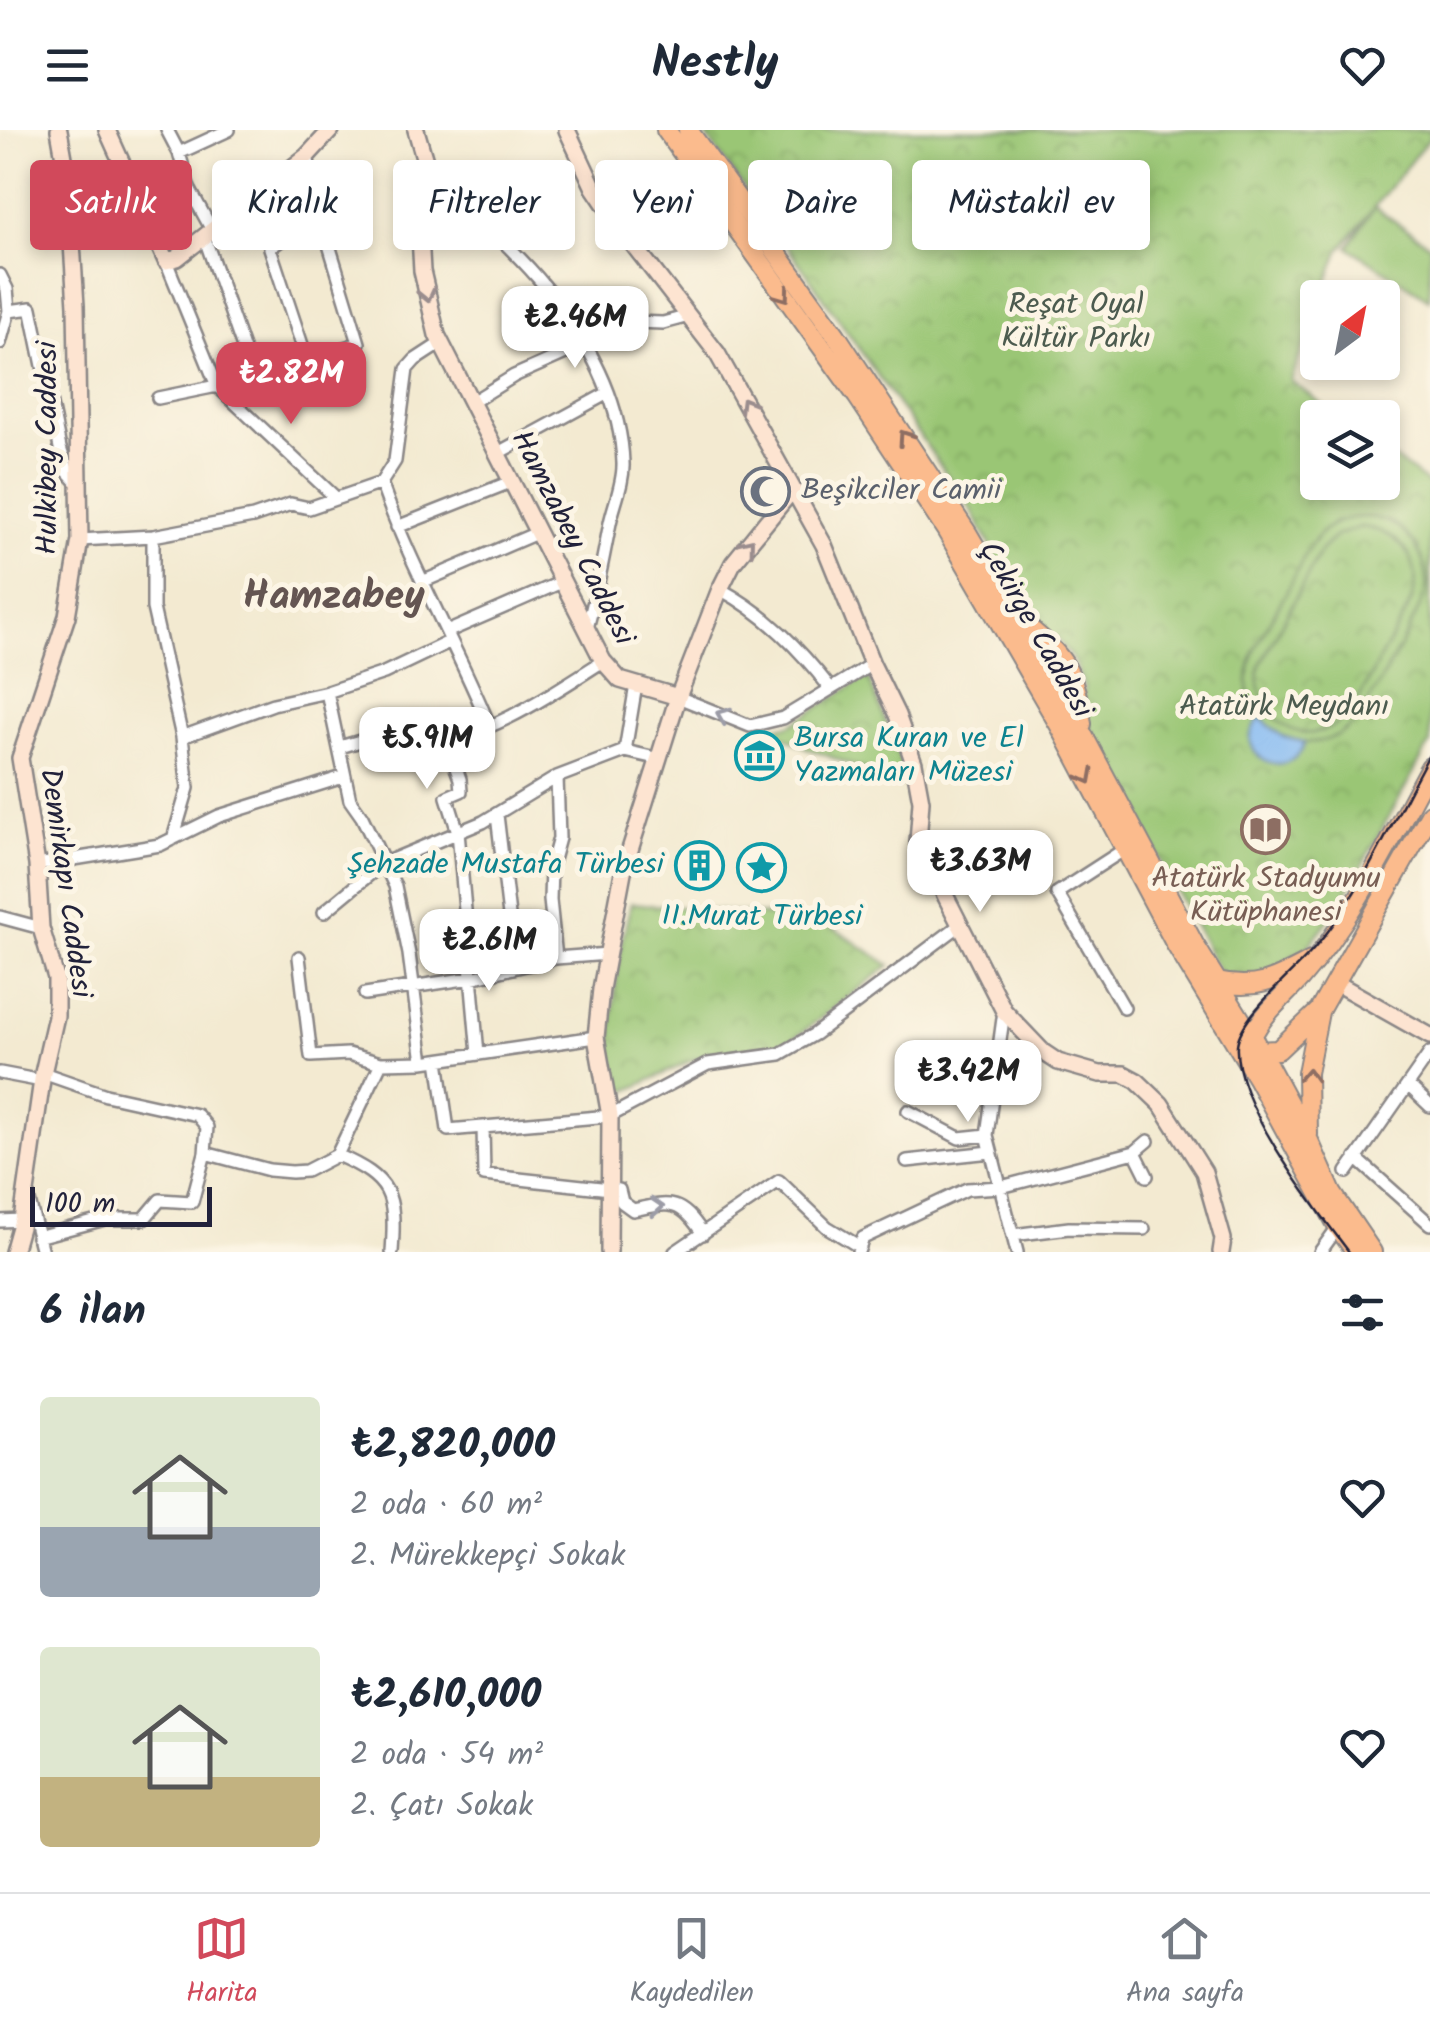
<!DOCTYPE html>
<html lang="tr">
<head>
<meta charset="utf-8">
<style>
	body { margin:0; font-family:Kalam,sans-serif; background:#f6f6f7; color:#1f2937; height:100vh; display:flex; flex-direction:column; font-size:38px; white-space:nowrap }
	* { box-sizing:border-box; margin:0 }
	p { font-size:32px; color:#747a83 }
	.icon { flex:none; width:55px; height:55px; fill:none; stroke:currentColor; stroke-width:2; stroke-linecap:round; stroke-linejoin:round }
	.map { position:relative; height:1122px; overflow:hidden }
	.side { display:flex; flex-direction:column; background:#fff; flex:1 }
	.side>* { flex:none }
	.banner { position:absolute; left:30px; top:30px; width:1370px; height:90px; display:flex; gap:20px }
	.needle { width:65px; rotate:32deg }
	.tools { position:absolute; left:1300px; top:150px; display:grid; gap:20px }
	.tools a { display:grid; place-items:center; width:100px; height:100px; border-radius:10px; background:#fff; box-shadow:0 5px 15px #0003; font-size:50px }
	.scale { position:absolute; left:30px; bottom:25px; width:182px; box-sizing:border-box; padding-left:10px; border:5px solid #22223b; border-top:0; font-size:28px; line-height:35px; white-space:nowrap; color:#22223b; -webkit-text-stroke:8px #fcf5e5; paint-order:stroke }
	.price { position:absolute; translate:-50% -85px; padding:0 22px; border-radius:20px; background:#fff; color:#222; font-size:32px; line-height:65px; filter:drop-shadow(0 2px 5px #0008) }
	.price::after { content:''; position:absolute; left:50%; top:60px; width:30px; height:22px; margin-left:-15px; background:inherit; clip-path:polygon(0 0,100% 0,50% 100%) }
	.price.selected { background:#d1495b; color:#fff }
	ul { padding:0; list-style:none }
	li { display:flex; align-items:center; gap:30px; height:250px; padding:0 40px }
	li span { display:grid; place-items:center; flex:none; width:280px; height:200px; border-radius:10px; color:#555 }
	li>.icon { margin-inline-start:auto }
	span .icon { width:120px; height:120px; fill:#fffc; stroke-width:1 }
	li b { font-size:42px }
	h2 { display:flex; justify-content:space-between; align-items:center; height:120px; padding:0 40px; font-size:42px }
	.pill { padding:0 35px; border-radius:10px; background:#fff; box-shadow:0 5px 15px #0003; font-size:35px; line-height:90px }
	.pill.selected { background:#d1495b; color:#fff }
	header { display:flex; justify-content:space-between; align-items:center; height:130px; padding:0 40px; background:#fff; font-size:45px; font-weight:700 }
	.dock { display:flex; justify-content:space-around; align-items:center; height:140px; border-top:2px solid #e0e1e3; background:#fff; font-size:28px; color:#747a83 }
	.dock a { display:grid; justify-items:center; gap:5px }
	.dock .selected { color:#d1495b }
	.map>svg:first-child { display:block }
	.park { fill:url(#park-crowns); stroke:#5e7458; stroke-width:2.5 }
	.pitch { fill:#9ac674; stroke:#5e7458; stroke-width:2.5; fill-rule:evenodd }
	.water { fill:#84baf3; stroke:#536e97; stroke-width:2.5 }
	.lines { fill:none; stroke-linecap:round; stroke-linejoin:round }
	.street-casing { stroke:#8a8686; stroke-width:16 }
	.secondary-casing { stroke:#8a8686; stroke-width:20 }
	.primary-casing { stroke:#8a8686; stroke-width:22 }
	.street { stroke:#fff; stroke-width:11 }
	.secondary { stroke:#fde4d1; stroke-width:15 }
	.primary { stroke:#fbbb8d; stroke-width:18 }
	.tram { stroke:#22223b; stroke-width:2.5 }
	.oneway { stroke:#9a8d8e }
	.oneway2 { stroke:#8e6e64 }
	.oneway3 { stroke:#9c9ca7 }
	.labels { text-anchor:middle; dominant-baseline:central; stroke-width:10; stroke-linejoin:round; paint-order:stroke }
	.park-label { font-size:30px; fill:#4c5b4f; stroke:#fcf5e5 }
	.street-label { font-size:30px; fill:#22223b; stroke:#fcf5e5 }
	.worship-label { font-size:30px; fill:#5b616d; stroke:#fcf5e5; text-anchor:start }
	.culture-label { font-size:30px; fill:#0d838f; stroke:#fcf5e5; text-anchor:start }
	.education-label { font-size:30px; fill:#785e54; stroke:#fcf5e5 }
	.district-label { font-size:40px; font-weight:bold; fill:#645552; stroke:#fcf5e5 }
</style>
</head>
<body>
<header><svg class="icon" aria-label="menu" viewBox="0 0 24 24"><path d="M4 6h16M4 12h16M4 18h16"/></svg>Nestly<svg class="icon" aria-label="heart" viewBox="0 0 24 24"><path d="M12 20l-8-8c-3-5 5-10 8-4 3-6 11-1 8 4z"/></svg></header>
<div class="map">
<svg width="1430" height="1122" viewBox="0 0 1430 1122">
	<defs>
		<pattern id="park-crowns" width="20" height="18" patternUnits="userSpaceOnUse" patternTransform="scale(2.5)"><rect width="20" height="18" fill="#9ac674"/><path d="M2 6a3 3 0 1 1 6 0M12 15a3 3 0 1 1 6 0" fill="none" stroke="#84aa65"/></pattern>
	</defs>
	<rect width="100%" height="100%" fill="#fcf5e5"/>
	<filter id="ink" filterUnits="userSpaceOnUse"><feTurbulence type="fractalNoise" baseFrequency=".01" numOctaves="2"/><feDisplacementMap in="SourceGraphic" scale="20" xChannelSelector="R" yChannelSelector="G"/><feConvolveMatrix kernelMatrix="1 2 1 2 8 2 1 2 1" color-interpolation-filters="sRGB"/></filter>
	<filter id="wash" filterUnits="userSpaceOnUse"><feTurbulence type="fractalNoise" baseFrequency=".0048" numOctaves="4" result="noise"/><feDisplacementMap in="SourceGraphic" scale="40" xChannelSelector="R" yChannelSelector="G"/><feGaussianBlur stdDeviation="2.25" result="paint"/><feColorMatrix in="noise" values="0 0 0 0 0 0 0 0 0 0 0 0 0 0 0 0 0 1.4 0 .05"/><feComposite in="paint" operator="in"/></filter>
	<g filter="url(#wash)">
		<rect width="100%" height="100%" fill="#f3ead1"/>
		<path class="park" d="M702 0H1430V7L1339 121 1322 167 1318 168 1317 179 1291 251 1339 287 1318 288V352H1382L1383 320 1430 355V613L1338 778 1307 818 1264 844 1242 847 1221 845 1083 583 1084 557 1073 530 1057 509 1032 493 970 378 807 144Z
			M868 546 910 657 807 618 768 598 790 595Z
			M631 773 821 790 890 835 779 920 695 929 612 968C609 901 614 838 631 773Z"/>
		<path class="pitch" d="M1374 77 1430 115 1429 169 1348 117Z
			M1364 387C1400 386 1430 422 1426 459 1422 480 1364 586 1348 599 1336 608 1320 613 1305 612 1289 612 1275 604 1265 593 1225 550 1265 502 1287 461 1297 443 1306 417 1322 402 1334 391 1349 387 1364 387ZM1360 397C1396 400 1424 428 1413 466 1406 487 1391 508 1380 528 1370 547 1360 573 1344 588 1305 626 1253 587 1259 537L1321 420 1336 406Z"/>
		<path class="water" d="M1260 588 1283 607 1305 612C1290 657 1227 623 1260 588Z"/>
	</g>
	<g filter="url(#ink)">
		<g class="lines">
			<defs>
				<path id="street" d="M167 0 179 23 189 58 212 100
					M179 23 229 0
					M307 26 319 82 359 213 307 230 270 118 319 82
					M425 31C464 79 514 116 552 165 588 212 621 272 623 333 624 352 614 374 610 393 603 428 597 463 587 498
					M204 106 247 229
					M166 131 217 256 336 368
					M0 145 7 159 9 181
					M633 192 663 193 689 186
					M0 213 9 181 31 178 60 318 68 342 78 353
					M441 213 415 230 407 239 395 331 381 353C411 438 456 514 490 597
					M158 268 217 256
					M472 272 514 246 586 214
					M498 323 608 263
					M397 397 513 351
					M153 406V478L182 607 188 658 173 709
					M80 410 153 406 253 387 291 374 309 378 381 353
					M422 452 539 402
					M720 459C766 484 799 518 831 559
					M449 501 564 451
					M327 562 350 670 362 687 395 756 409 824 423 932
					M678 567 750 596 783 588 872 534
					M182 607 273 574 327 562 384 543 451 511
					M447 613 460 649 461 661 447 667 458 702 478 924
					M340 617 394 601 413 617C485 609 543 570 603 531
					M625 621 636 555
					M497 685 515 836
					M37 735 160 715 219 686 343 647
					M324 782 382 734 483 692 557 647 625 621 660 629
					M0 787 41 798
					M299 827 311 926 348 924 381 933 423 932 596 907
					M556 828 550 770 551 737 559 708 557 647
					M365 864 471 848 556 828 608 824
					M1124 878 1057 763 1125 719
					M1004 881 987 1005 1017 1122
					M438 930 448 1000 610 986 708 934 780 924 815 904 960 795
					M0 943 42 951
					M43 943 106 965 197 985 207 997 205 1023 269 1040 292 1042 306 1041 337 1025C392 1049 396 1064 392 1122
					M1408 955 1430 976
					M908 981 959 1008 987 1005
					M483 997 484 1045 619 1060 622 1072 633 1080C671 1072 680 1069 703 1104
					M1135 1022 1147 1046
					M337 1025 381 933
					M1356 1028 1430 1094
					M907 1031 991 1022
					M1347 1042 1430 923
					M28 1067 42 1122
					M0 1091 22 1090
					M1013 1105 1069 1098 1144 1099
					M37 1107 105 1089H144L160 1070 192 1072 205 1023
					M675 1122 779 1051 827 1097 860 1117
					M858 1122 863 1108 967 1059 1001 1057 1135 1022 1148 1011
					M1320 1122 1338 1097"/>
				<path id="secondary" d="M107 0 166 131 177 128 307 26 331 0
					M416 0 425 31 419 87 422 141 437 205 603 531 620 550 678 567
					M567 0 594 58 625 104 717 223 824 415 872 534 897 585 914 633 921 671 918 712 1004 881 1043 922 1058 932 1100 944H1124L1137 951 1161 974 1204 1042 1223 1109 1221 1122
					M1336 853 1430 906
					M13 1122 22 1090 43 943 56 886V848L41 798 37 735 20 628 67 486 80 410 76 176 68 50 59 0
					M609 1122 610 986 596 907 601 859 623 742 678 567 720 459 733 433 793 359"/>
				<path id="primary" d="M666 0 857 266 946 400 1061 598 1176 815 1257 948 1338 1097 1356 1122
					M688 0 836 205 968 404 1057 556 1194 814 1261 922 1309 1011 1332 1063 1372 1122
					M1026 496C1065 526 1076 545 1082 594
					M1217 852C1257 861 1275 850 1311 831
					M1249 916C1255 890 1283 868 1300 849 1355 786 1390 710 1430 637
					M1254 921 1278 920 1319 881 1430 684
					M1308 1005 1307 943 1319 882"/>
			</defs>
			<use href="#street" class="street-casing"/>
			<use href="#secondary" class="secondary-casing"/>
			<use href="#primary" class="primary-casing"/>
			<use href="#street" class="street"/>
			<use href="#secondary" class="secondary"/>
			<use href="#primary" class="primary"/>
			<path class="tram" d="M1349 1122C1315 1077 1233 972 1237 915 1240 886 1294 842 1313 820 1358 769 1396 684 1430 623"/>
		</g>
		<defs><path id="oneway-chevron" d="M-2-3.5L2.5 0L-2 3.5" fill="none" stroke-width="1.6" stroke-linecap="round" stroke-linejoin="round" transform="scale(2.5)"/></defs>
		<g class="oneway">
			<use href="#oneway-chevron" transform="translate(427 165) rotate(77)"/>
			<use href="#oneway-chevron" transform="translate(746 274) rotate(-121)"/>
			<use href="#oneway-chevron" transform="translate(748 415) rotate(-51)"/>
		</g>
		<g class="oneway2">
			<use href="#oneway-chevron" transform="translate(783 165) rotate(54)"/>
			<use href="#oneway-chevron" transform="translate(905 307) rotate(-124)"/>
			<use href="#oneway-chevron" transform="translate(1087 647) rotate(62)"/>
			<use href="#oneway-chevron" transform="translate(1308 945) rotate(-87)"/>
		</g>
		<g class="oneway3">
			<use href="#oneway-chevron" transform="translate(723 585) rotate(-158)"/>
			<use href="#oneway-chevron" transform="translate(657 1077) rotate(-4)"/>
		</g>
	</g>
	<defs>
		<symbol id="mosque-ring" viewBox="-11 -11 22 22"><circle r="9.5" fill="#fcf5e5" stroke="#6b7280" stroke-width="1.5"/><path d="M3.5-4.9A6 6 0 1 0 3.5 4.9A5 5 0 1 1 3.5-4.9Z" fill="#6b7280"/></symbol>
		<symbol id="museum-ring" viewBox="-11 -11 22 22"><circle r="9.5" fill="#fcf5e5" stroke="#0f9aa8" stroke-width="1.5"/><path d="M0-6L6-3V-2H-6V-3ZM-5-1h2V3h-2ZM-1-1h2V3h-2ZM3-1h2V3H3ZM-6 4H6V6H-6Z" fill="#0f9aa8"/></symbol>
		<symbol id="library-ring" viewBox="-11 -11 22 22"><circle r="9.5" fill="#fcf5e5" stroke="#8d6e63" stroke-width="1.5"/><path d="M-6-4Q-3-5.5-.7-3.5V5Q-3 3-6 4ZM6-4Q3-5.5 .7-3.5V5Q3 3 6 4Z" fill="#8d6e63"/></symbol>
		<symbol id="building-ring" viewBox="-11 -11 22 22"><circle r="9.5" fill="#fcf5e5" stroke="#0f9aa8" stroke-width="1.5"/><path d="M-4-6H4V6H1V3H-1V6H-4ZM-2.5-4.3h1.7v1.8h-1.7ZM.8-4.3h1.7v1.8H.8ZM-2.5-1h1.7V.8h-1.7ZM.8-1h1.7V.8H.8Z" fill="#0f9aa8"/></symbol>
		<symbol id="sight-ring" viewBox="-11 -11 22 22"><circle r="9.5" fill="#fcf5e5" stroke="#0f9aa8" stroke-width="1.5"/><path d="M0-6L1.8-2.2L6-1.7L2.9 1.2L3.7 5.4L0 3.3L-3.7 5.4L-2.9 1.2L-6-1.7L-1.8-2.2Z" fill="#0f9aa8"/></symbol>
	</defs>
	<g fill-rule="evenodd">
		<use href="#mosque-ring" x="738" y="334" width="55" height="55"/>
		<use href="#museum-ring" x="732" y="598" width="55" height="55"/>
		<use href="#library-ring" x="1238" y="672" width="55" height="55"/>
		<use href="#building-ring" x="672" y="708" width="55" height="55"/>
		<use href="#sight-ring" x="734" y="710" width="55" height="55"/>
	</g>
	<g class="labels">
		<g class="park-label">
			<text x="1076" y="175">Reşat Oyal<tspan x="1076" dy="34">Kültür Parkı</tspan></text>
			<text x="1284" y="577">Atatürk Meydanı</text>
		</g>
		<g class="street-label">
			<text transform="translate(48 318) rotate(-90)">Hulkibey Caddesi</text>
			<text transform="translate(572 408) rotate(63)">Hamzabey Caddesi</text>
			<text transform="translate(1035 500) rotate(60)">Çekirge Caddesi</text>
			<text transform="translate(65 753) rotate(82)">Demirkapı Caddesi</text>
		</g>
		<g class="worship-label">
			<text x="801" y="361">Beşikciler Camii</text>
		</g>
		<g class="culture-label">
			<text x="794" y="609">Bursa Kuran ve El<tspan x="794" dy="34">Yazmaları Müzesi</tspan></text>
			<text x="664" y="735" text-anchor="end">Şehzade Mustafa Türbesi</text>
			<text x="762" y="787" text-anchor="middle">II.Murat Türbesi</text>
		</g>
		<g class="education-label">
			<text x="1266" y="749">Atatürk Stadyumu<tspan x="1266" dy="34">Kütüphanesi</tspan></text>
		</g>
		<g class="district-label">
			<text x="334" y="467">Hamzabey</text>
		</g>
	</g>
</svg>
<div class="tools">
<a><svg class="needle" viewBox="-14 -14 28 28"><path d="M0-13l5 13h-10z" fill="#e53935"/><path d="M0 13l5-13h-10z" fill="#747a83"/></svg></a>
<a><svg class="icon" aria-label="layers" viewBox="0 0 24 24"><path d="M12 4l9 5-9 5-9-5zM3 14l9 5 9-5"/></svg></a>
</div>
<div class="scale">100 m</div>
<b class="price" style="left:575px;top:241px">₺2.46M</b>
<b class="price selected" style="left:291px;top:297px">₺2.82M</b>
<b class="price" style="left:427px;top:662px">₺5.91M</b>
<b class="price" style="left:980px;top:785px">₺3.63M</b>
<b class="price" style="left:489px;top:864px">₺2.61M</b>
<b class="price" style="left:968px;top:995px">₺3.42M</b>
<div class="banner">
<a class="pill selected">Satılık</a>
<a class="pill">Kiralık</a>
<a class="pill">Filtreler</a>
<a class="pill">Yeni</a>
<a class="pill">Daire</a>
<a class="pill">Müstakil ev</a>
</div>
</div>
<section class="side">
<h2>6 ilan<svg class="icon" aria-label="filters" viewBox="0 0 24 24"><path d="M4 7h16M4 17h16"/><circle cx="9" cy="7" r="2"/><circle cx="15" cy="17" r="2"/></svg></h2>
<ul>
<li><span style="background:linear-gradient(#dfe7d0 65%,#9aa5b1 0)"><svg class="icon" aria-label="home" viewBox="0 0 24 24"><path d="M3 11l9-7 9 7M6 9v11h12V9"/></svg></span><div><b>₺2,820,000</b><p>2 oda · 60 m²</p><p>2. Mürekkepçi Sokak</p></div><svg class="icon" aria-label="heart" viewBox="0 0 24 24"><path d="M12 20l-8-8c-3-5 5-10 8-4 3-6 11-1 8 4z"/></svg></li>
<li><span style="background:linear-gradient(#dfe7d0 65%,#c2b280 0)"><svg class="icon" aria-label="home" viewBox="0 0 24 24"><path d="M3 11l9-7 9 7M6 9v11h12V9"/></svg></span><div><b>₺2,610,000</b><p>2 oda · 54 m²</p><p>2. Çatı Sokak</p></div><svg class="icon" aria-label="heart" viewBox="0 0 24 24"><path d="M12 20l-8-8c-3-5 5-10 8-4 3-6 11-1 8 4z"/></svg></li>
</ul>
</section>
<nav class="dock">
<a class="selected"><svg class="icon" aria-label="map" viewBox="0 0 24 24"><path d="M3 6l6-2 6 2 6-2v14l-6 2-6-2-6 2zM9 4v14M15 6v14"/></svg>Harita</a>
<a><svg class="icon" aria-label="saved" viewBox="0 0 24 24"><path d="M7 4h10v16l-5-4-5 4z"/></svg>Kaydedilen</a>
<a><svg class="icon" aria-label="home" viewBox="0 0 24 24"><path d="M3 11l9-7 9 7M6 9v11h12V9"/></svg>Ana sayfa</a>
</nav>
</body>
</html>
